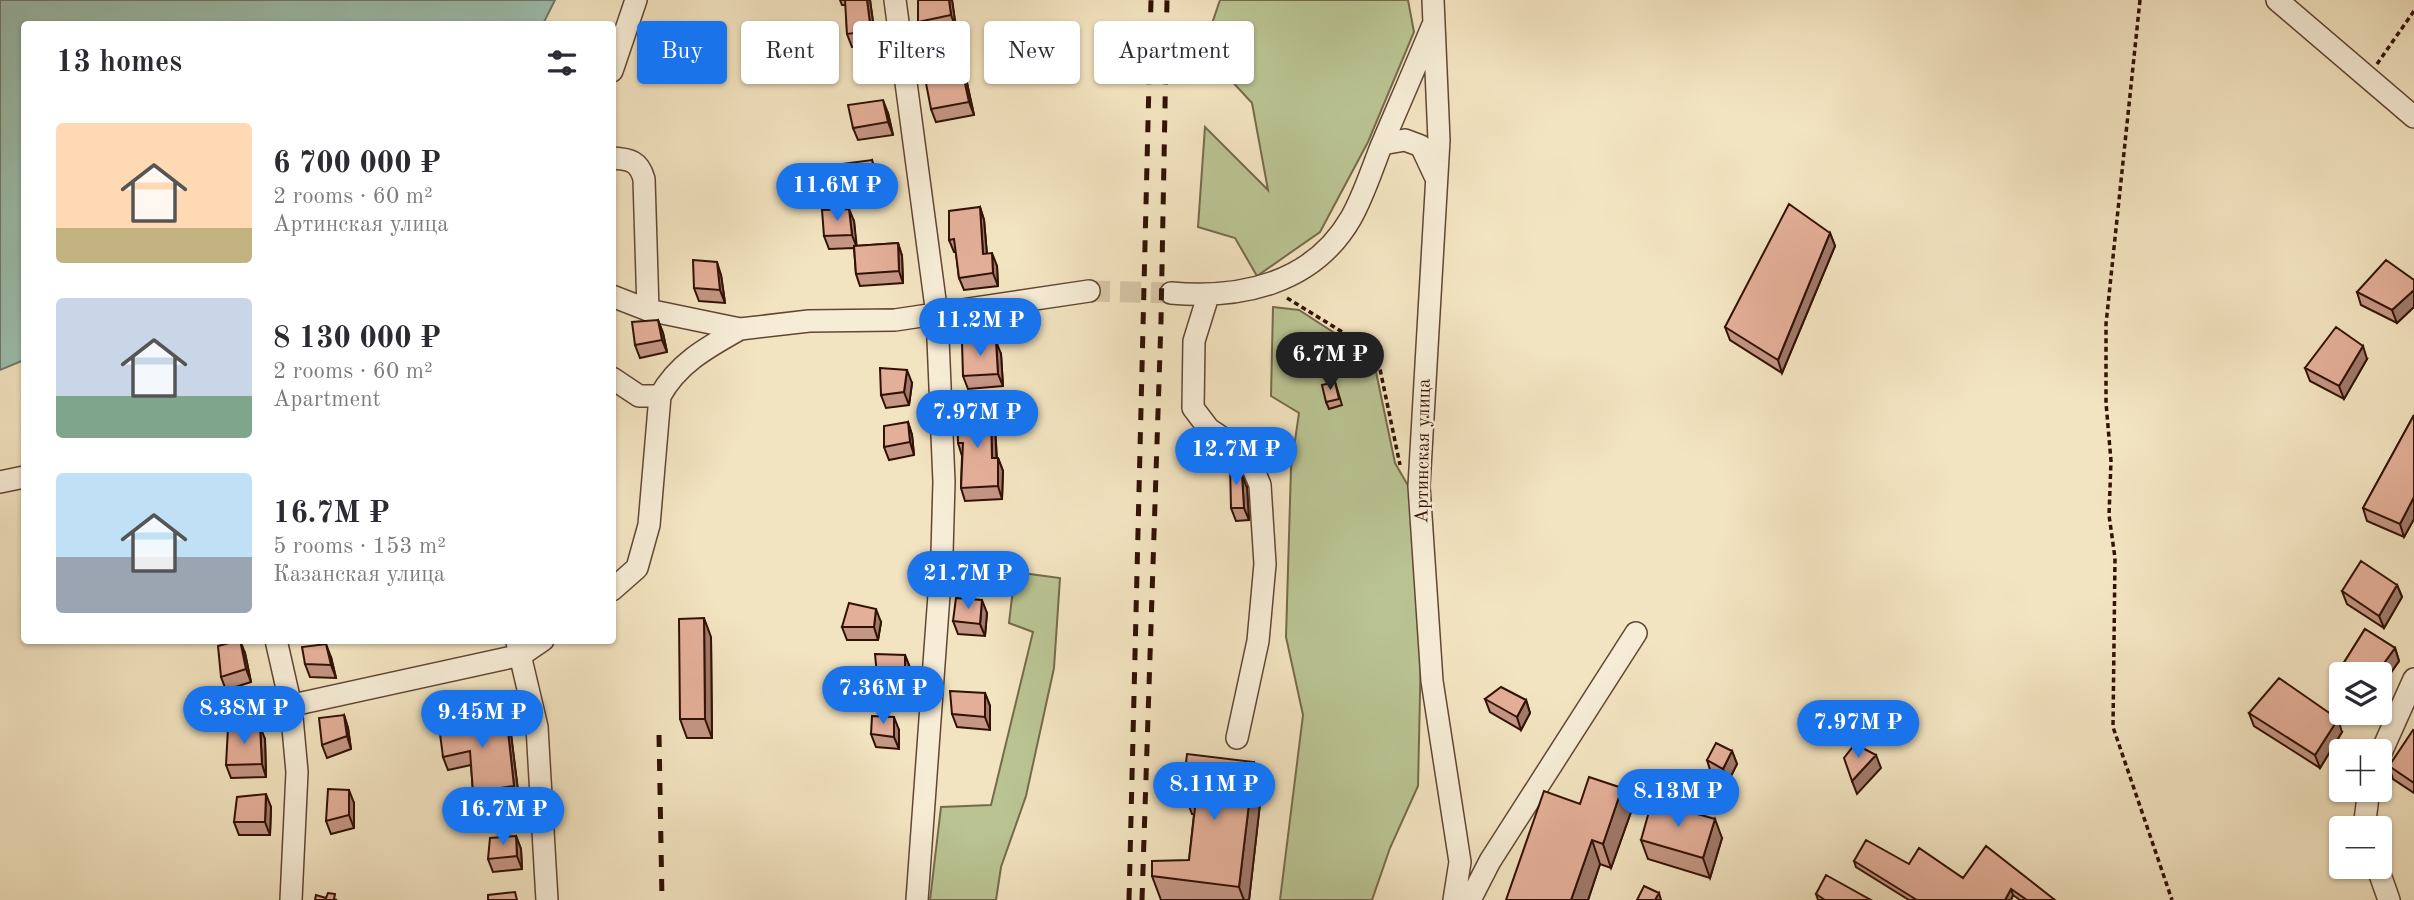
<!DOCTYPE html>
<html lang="en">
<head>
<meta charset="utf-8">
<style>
	body { margin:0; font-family:"Old Standard TT",serif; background:#f7f7f7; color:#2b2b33; height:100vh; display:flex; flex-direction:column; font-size:26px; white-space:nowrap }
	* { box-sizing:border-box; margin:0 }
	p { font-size:23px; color:#7c7c81 }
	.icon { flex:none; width:38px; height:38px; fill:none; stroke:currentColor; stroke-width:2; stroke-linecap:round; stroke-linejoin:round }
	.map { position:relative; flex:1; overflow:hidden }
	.sheet { position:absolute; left:21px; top:21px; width:595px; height:623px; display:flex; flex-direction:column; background:#fff; border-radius:7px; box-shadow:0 2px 5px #0004 }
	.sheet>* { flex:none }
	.hud { position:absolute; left:637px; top:21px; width:665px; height:63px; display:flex; gap:14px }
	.fabs { position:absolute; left:2329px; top:662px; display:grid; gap:14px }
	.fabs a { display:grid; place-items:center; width:63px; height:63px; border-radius:7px; background:#fff; box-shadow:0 2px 5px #0004; font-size:35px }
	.price { position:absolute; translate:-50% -60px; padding:0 16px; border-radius:24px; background:#1a73e8; color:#fff; font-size:23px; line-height:46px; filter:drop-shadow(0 2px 4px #0008) }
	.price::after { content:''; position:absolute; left:50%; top:42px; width:21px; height:16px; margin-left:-10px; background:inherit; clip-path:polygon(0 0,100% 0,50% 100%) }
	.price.current { background:#222; color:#fff }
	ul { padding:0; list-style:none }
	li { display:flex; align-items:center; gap:21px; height:175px; padding:0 35px }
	li span { display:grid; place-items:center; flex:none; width:196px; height:140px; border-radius:7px; color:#555 }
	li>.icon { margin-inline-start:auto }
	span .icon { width:84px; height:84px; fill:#fffc; stroke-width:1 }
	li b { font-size:30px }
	h2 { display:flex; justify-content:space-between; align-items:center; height:84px; padding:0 35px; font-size:30px }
	.pill { padding:0 24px; border-radius:7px; background:#fff; box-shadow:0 2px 5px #0004; font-size:24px; line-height:63px }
	.pill.current { background:#1a73e8; color:#fff }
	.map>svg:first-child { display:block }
	.green { fill:#bac493; stroke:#766a4c; stroke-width:2 }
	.water { fill:#9cbfae; stroke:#72796a; stroke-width:2 }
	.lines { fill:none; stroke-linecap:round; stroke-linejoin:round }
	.minor-tunnel { stroke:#d6c4a5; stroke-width:21; stroke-dasharray:21 10; stroke-linecap:butt }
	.minor-casing { stroke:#624634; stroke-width:24 }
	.path { stroke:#321105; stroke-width:3.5; stroke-dasharray:5 3.5; stroke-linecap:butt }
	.minor { stroke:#f7edd7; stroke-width:21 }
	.rail { stroke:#321105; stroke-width:5; stroke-dasharray:12 12; stroke-linecap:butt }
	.wall { fill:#c49684; stroke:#321105; stroke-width:2 }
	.shaded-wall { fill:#a07a6b; stroke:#321105; stroke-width:2 }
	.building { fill:#e4af99; stroke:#321105; stroke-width:2 }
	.labels { text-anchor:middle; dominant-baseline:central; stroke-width:5; stroke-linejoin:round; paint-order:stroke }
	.street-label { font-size:19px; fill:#321105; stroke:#f7edd7 }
</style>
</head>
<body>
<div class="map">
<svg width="2414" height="900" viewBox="0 0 2414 900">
	<rect width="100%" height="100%" fill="#f3e4c1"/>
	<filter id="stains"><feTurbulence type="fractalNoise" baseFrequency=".00286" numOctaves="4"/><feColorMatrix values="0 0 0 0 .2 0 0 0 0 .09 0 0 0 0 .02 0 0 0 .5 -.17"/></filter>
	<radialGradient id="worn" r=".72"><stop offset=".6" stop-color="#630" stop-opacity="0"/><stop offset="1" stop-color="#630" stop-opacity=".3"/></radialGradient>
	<path class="green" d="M1220 0H1408L1414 32 1368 142 1320 232 1257 276 1235 238 1198 227 1205 127 1268 190 1252 103 1203 50Z
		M1273 307 1299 310 1356 347 1376 372 1395 463 1414 496 1421 649 1418 786 1390 848 1372 900H1280L1303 715 1286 637 1291 468 1299 413 1271 396Z
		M1015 572 1060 578 1054 668 1026 796 1001 867 996 900H930L941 807 991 805 1033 632 1009 623Z"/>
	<path class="water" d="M0 0H555L543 24H24V360L0 370Z"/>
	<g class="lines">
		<path class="minor-tunnel" d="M1089 291 1171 293"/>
		<defs>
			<path id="minor" d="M895 0 937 315 944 482 942 553 917 900
				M1433 0 1439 140 1419 486 1432 681 1460 862 1454 900
				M2277 0 2414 117
				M612 71 636 0
				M1382 144 1405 140 1421 146 1435 176
				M612 158C630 159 639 161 644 179L648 310
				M1171 293C1241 299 1313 284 1351 218 1363 197 1371 172 1380 149 1397 109 1415 68 1432 27
				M612 296 648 310 740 329 809 321 895 320 1089 291
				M1208 296 1194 341 1193 408 1209 429 1247 454 1260 485 1265 564 1258 641 1237 738
				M612 378 639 396H660
				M0 482 24 477
				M612 590 637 568 649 525 660 396C678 363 708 347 740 329
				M276 640 291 706 297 772 291 900
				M517 642 537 727 547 900
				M243 716 521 655 543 640
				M2380 755 2414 679
				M2364 828 2369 789
				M2377 866 2389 900
				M1470 900 1490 861 1636 633"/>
		</defs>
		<use href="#minor" class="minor-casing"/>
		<path class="path" d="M2140 0 2106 324V403L2111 461 2109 515 2115 558 2113 727 2172 900
			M2377 64 2414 11
			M1287 298 1357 341 1380 369 1400 465"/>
		<use href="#minor" class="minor"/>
		<path class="rail" d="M659 735 662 900
			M1129 900 1151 0
			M1142 900 1161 321 1167 0"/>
	</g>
	<path class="wall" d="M840 0H870L876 44 852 47 847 34 846 5H842Z
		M952 0 956 28 923 35 918 22Z
		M967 83 974 115 936 122 931 109Z
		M888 113 893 135 858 140 853 128Z
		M872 160 876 173 881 193 844 200 839 188Z
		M980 207 984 220 987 254 997 266 998 286 964 290 959 278 956 252H954L949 240Z
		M854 221 856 246 898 243 902 256 903 283 860 286 856 274 854 248 829 249 824 236Z
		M1830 233 1835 246 1782 373 1730 340 1725 327Z
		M721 275 725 303 699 301 694 288Z
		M2414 280V307L2397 323 2361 305 2357 292Z
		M658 320 663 333 667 352 640 358 635 345Z
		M1001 354 1003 386 968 389 963 376Z
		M2367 359 2344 399 2310 381 2305 368Z
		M1335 382 1342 405 1329 409 1326 402Z
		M912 383 909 405 886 408 881 395Z
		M991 413 995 426 997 458H998L1003 471 1002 499 965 501 961 488 962 456 958 443Z
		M2414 415V519L2404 537 2367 521 2363 508Z
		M908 422 912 435 914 455 889 460 884 447Z
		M1247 488 1249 520 1236 521 1231 508Z
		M2397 585 2402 597 2384 628 2347 604 2342 591Z
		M987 613 985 636 958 634 953 621Z
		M881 622 878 640H847L842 627Z
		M2365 629 2395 648 2399 661 2380 688V674H2342V695L2338 693 2333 680Z
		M711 637 712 738H687L680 719Z
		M245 653 251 682 226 690 221 677Z
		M905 655 910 668 909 686 882 688 877 675Z
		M331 657 336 678 310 677 305 664Z
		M985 693 990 706V730L957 727 952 714Z
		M1485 699 1526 700 1530 713 1521 730 1490 712Z
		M2249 713 2342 732 2320 768 2254 726Z
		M344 715 348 728 351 749 327 758 322 745Z
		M510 726 519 799 477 805 473 792 471 765 448 770 443 757Z
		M899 730V749L876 747 871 734Z
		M2414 731V793L2393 779 2389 766Z
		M265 739 266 777 231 778 226 765Z
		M1732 751 1737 764 1728 782 1711 773 1707 760Z
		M1254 762 1262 786 1249 900H1161L1152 876 1189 860 1194 814H1192L1183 790Z
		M354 803V828L331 834 326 821Z
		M1580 804 1631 812 1611 868 1600 864 1588 900Z
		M271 807 270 835H239L234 822Z
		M516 836 521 849 522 869 493 872 488 859Z
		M1722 838 1710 878 1648 859 1641 840Z
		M1854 861 1909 864 2055 900H2020L2013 895 2011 900H1909L1856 867Z
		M1816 894 1871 900H1818Z"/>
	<path class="shaded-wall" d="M867 0H870L876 44 871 31Z
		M949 0H952L956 28 951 15Z
		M962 70 967 83 974 115 969 102Z
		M883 100 888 113 893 135 888 122Z
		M980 207 984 220 988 267 983 254Z
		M849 209 854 221 857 248 852 235Z
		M1830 233 1835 246 1782 373 1778 360Z
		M898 243 902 256 903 283 899 271Z
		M992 253 997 266 998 286 993 273Z
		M717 262 721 275 725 303 720 290Z
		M2414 290V307L2397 323 2392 310Z
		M658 320 663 333 667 352 662 340Z
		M996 341 1001 354 1003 386 998 374Z
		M2363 346 2367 359 2344 399 2339 386Z
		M907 370 912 383 909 405 904 392Z
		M991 413 995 426 997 471 992 458Z
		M908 422 912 435 914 455 910 442Z
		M998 458 1003 471 1002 499 998 486Z
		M1242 475 1247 488 1249 520 1244 508Z
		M2414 497V519L2404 537 2400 524Z
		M2397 585 2402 597 2384 628 2379 616Z
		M982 600 987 613 985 636 980 624Z
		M876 609 881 622 878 640 874 627Z
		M704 618 711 637 712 738 705 719Z
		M240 640 245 653 251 682 246 669Z
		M326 644 331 657 336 678 331 665Z
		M2395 648 2399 661 2380 688V674H2376Z
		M905 655 910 668 909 686 905 673Z
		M985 693 990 706V730L985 717Z
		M1526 700 1530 713 1521 730 1517 717Z
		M506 713 510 726 519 799 514 786Z
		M344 715 348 728 351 749 347 736Z
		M894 717 899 730V749L894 737Z
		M2338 719 2342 732 2320 768 2315 755Z
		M260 726 265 739 266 777 262 764Z
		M1732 751 1737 764 1728 782 1723 769Z
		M1876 755 1881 768 1857 794 1852 781Z
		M1254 762 1262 786 1249 900H1244L1239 887Z
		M1622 788 1631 812 1611 868 1603 844Z
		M349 790 354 803V828L349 815Z
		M266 794 271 807 270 835 265 822Z
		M1715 819 1722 838 1710 878 1703 858Z
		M516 836 521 849 522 869 517 856Z
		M1592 840 1600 864 1588 900H1571Z
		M2011 889 2013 895 2011 900H2005Z
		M1659 893 1661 900H1655Z"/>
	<path class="building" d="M845 0H867L871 31 847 34Z
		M918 0H949L951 15 918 22Z
		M962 70 969 102 931 109 924 73Z
		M883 100 888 122 853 128 848 105Z
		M872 160 877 180 839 188 834 165Z
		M1789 204 1830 233 1778 360 1725 327Z
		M980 207 983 254 992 253 993 273 959 278 954 239 949 240V211Z
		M849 209 852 235 824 236 822 210Z
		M898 243 899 271 856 274 854 246Z
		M693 260 717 262 720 290 694 288Z
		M2386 260 2414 280V290L2392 310 2357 292Z
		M658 320 662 340 635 345 632 322Z
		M2336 327 2363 346 2339 386 2305 368Z
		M996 341 998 374 963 376 962 342Z
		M880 368 907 370 904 392 881 395Z
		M1335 382 1339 399 1326 402 1322 385Z
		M957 412 991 413 992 458H998V486L961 488 963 443H958Z
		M2414 415V497L2400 524 2363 508Z
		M908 422 910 442 884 447V426Z
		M1237 463 1242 475 1244 508H1231L1230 464Z
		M2361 561 2397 585 2379 616 2342 591Z
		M956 598 982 600 980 624 953 621Z
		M849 603 876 609 874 627H842Z
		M704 618 705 719H680L679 619Z
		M2365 629 2395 648 2376 674H2342V684L2333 680Z
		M240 640 246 669 221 677 218 646Z
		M326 644 331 665 305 664 302 647Z
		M875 654 905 655V673L877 675Z
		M2279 678 2338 719 2315 755 2249 713Z
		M1501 687 1526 700 1517 717 1485 699Z
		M950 691 985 693V717L952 714Z
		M506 713 514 786 473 792 470 751 443 757 439 726Z
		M344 715 347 736 322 745 319 718Z
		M872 716 894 717V737L871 734Z
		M260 726 262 764 226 765 228 728Z
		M2413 730 2414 731V783L2389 766Z
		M1716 743 1732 751 1723 769 1707 760Z
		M1855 744 1876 755 1852 781 1844 758Z
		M1187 754 1254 762 1239 887 1152 876V861L1189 860 1197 791 1183 790Z
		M1589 777 1622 788 1603 844 1592 840 1571 900H1506L1544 791 1580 804Z
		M328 789 349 790V815L326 821Z
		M266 794 265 822H234L237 797Z
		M1652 801 1715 819 1703 858 1641 840Z
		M516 836 517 856 488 859 490 838Z
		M1866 840 1909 864 1919 848 1963 878 1986 846 2055 900H2027L2011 889 2005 900H1917L1854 861Z
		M1826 875 1871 900H1825L1816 894Z
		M1644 886 1659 893 1655 900H1637Z
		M515 892 517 900H488V895Z
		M328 893 335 894 334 899 337 900H315L316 895 326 898Z"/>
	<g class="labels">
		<g class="street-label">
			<text transform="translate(1424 451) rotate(-89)">Артинская улица</text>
		</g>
	</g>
	<rect width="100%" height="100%" filter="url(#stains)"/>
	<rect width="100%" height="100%" fill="url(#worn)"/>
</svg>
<div class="fabs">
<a><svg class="icon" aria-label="layers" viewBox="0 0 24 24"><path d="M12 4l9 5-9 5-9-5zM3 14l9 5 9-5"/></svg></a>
<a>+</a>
<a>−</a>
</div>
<b class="price" style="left:837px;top:223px">11.6M ₽</b>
<b class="price" style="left:980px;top:358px">11.2M ₽</b>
<b class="price current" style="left:1330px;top:392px">6.7M ₽</b>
<b class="price" style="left:977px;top:450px">7.97M ₽</b>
<b class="price" style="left:1236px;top:487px">12.7M ₽</b>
<b class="price" style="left:968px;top:611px">21.7M ₽</b>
<b class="price" style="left:883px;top:726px">7.36M ₽</b>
<b class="price" style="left:244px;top:746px">8.38M ₽</b>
<b class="price" style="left:482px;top:750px">9.45M ₽</b>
<b class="price" style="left:1858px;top:760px">7.97M ₽</b>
<b class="price" style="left:1214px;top:822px">8.11M ₽</b>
<b class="price" style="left:1678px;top:829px">8.13M ₽</b>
<b class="price" style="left:503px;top:847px">16.7M ₽</b>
<div class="hud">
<a class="pill current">Buy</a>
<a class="pill">Rent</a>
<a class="pill">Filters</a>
<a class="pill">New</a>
<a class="pill">Apartment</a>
</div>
<section class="sheet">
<h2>13 homes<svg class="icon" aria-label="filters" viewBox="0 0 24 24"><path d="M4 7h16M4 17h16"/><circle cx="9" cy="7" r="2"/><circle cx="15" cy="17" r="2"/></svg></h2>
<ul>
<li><span style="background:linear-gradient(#ffd9b3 75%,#c2b280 0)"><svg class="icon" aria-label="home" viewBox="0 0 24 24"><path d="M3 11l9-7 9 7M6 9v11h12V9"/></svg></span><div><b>6 700 000 ₽</b><p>2 rooms · 60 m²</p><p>Артинская улица</p></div></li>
<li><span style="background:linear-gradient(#c9d6e8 70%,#7fa58c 0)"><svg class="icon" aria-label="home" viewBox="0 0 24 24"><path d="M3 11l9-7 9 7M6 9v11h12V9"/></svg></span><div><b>8 130 000 ₽</b><p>2 rooms · 60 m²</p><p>Apartment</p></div></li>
<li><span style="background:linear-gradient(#bfe0f5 60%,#9aa5b1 0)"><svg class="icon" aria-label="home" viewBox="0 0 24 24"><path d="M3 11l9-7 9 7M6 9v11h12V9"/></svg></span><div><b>16.7M ₽</b><p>5 rooms · 153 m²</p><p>Казанская улица</p></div></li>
</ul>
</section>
</div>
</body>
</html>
